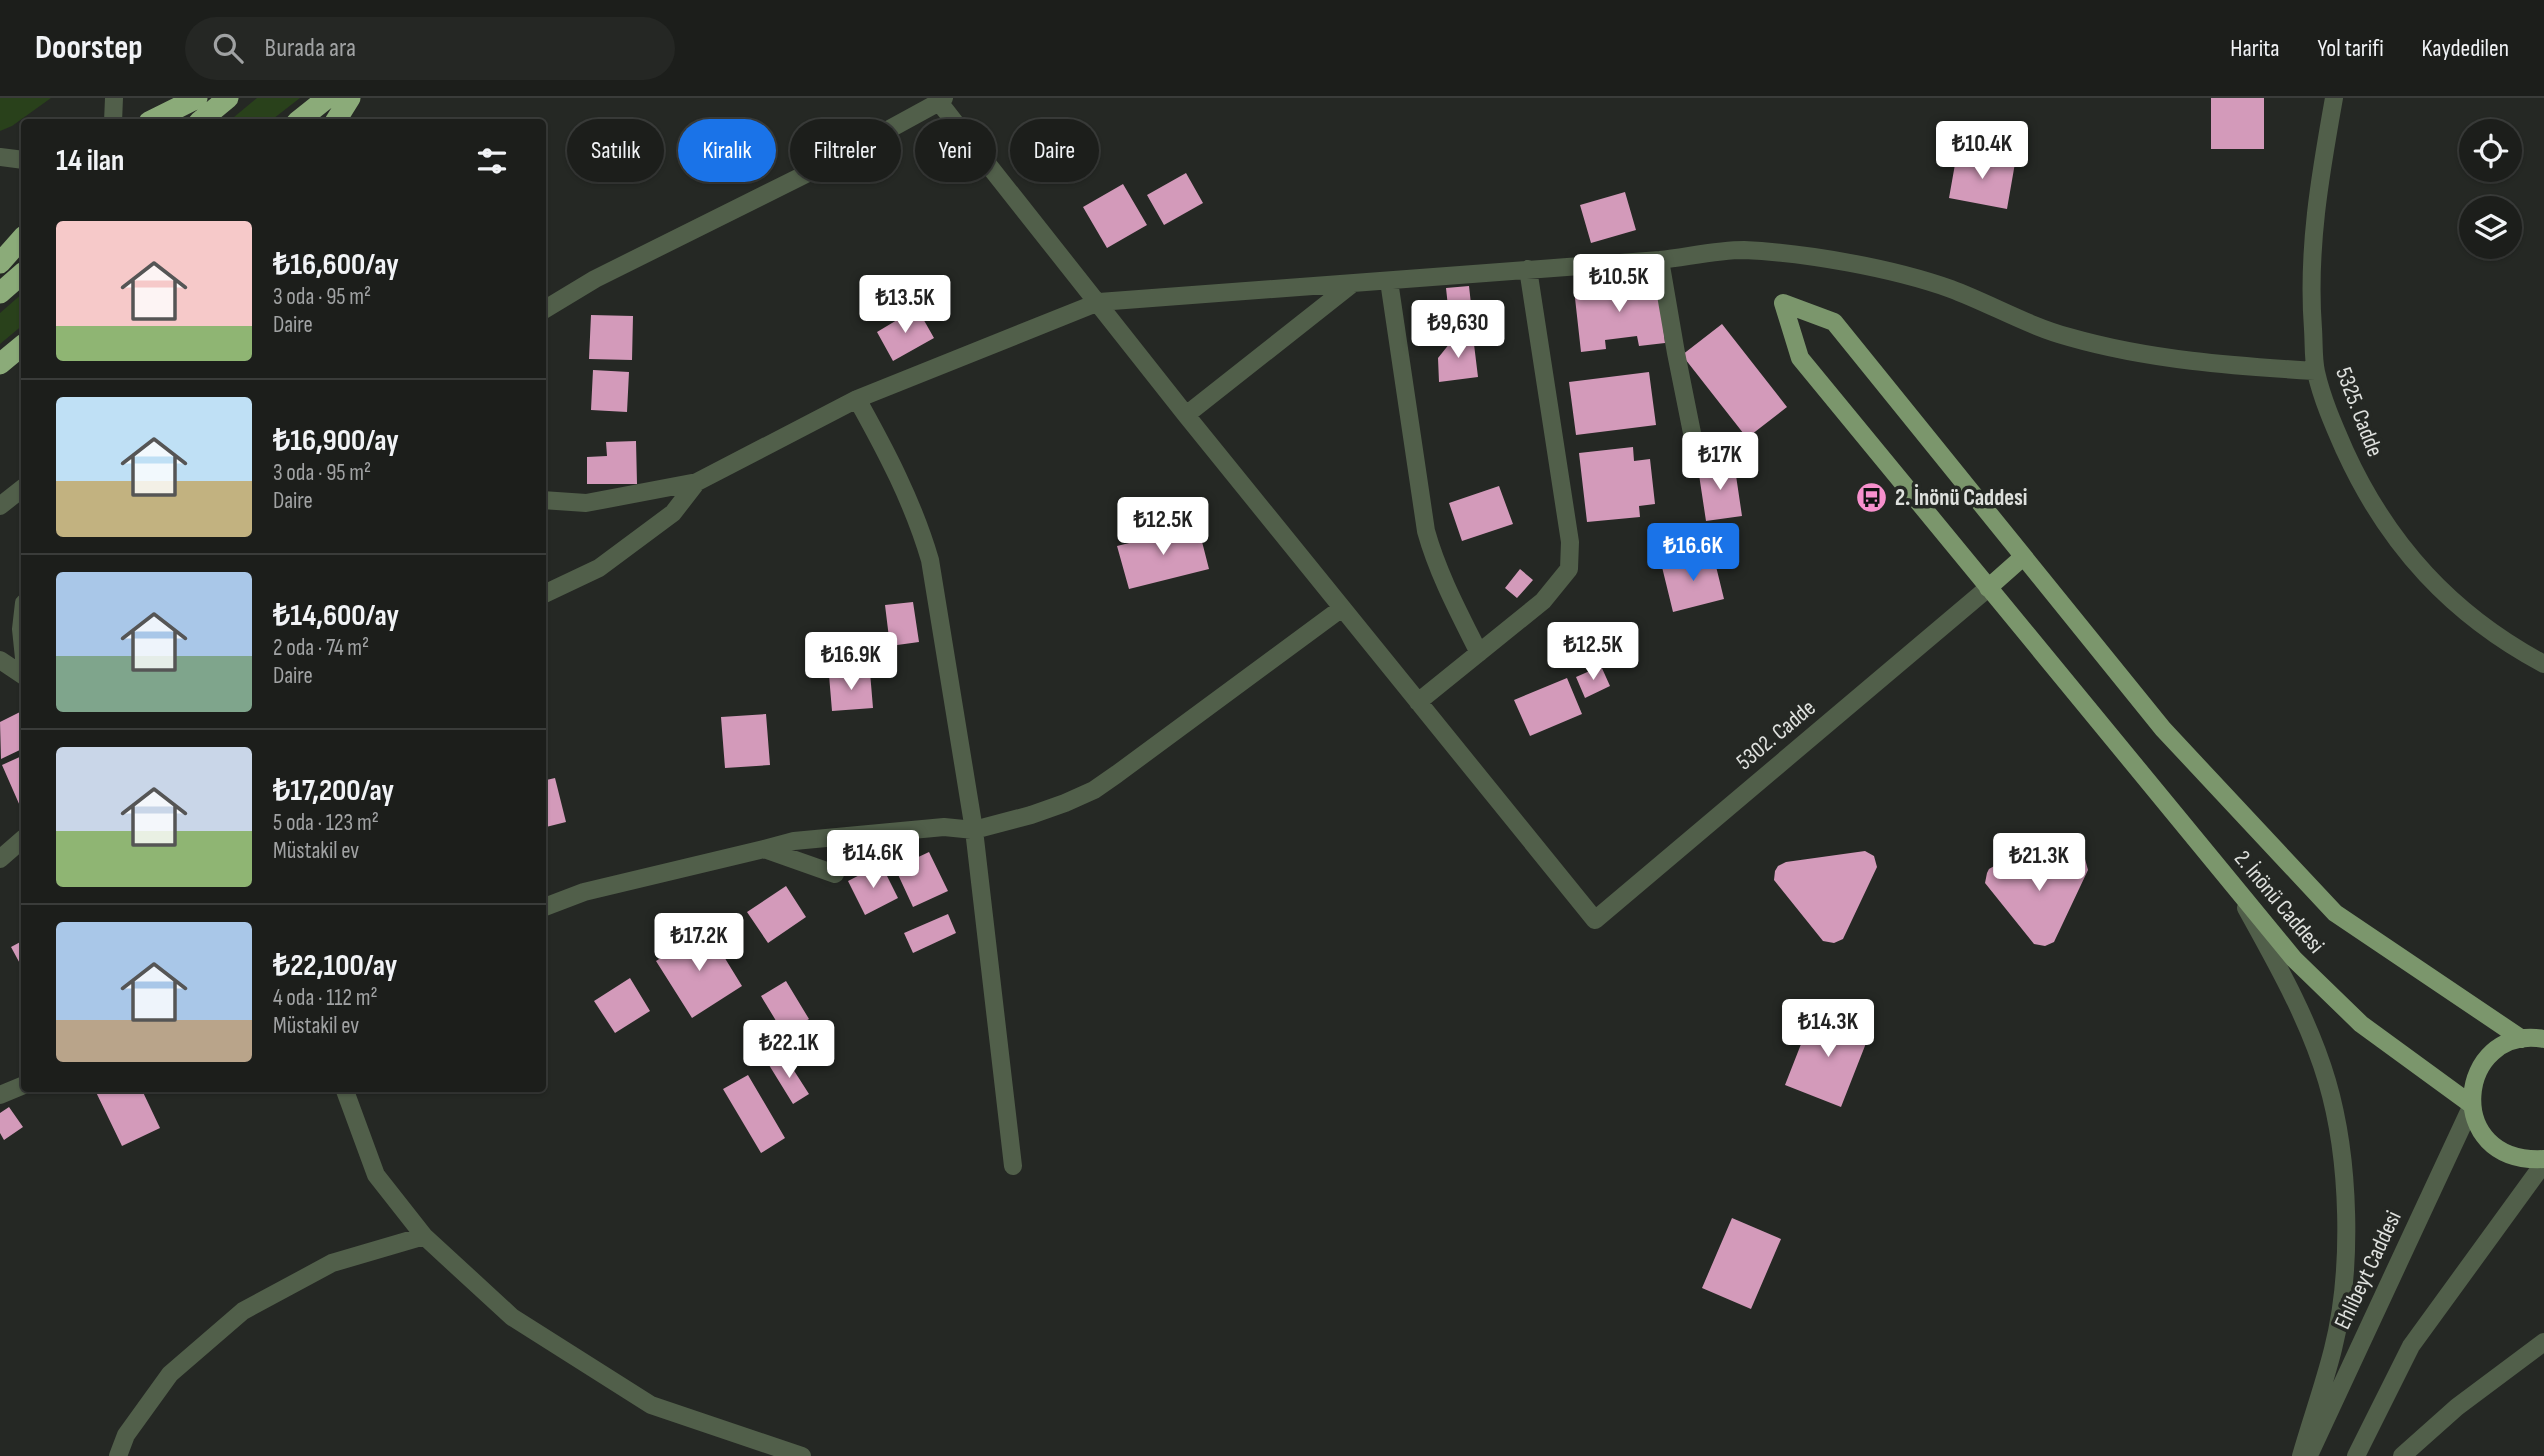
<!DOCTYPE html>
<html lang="tr">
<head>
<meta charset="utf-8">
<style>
	body { margin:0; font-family:"Sofia Sans Condensed",sans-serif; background:#252724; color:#f1f3f6; height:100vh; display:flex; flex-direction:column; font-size:26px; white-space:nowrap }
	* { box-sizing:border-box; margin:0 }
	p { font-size:23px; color:#a0a2a3 }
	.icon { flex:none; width:38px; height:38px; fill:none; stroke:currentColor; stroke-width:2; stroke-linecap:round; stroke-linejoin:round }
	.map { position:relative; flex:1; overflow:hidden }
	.drawer { position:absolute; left:21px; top:21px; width:525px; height:973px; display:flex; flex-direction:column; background:#1c1e1b; border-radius:7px; box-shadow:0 2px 5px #0004,0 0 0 2px #3a3c3a }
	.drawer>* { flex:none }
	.banner { position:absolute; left:567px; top:21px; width:665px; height:63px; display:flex; gap:14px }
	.tools { position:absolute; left:2459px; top:21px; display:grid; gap:14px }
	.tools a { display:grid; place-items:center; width:63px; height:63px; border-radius:50%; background:#1c1e1b; box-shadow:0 2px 5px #0004,0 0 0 2px #3a3c3a; font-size:35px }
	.price { position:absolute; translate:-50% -60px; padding:0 16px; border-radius:7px; background:#fff; color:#222; font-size:23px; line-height:46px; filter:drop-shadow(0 2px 4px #0008) }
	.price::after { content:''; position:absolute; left:50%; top:42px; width:21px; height:16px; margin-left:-10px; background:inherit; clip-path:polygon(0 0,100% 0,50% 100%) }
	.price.selected { background:#1a73e8; color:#fff }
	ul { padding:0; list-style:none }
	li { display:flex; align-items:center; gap:21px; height:175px; padding:0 35px }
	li+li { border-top:2px solid #3a3c3a }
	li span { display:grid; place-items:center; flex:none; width:196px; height:140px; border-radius:7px; color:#555 }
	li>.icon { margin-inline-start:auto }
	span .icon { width:84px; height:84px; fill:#fffc; stroke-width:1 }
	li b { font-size:30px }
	h2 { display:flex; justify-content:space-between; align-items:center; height:84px; padding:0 35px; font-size:30px }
	.chip { padding:0 24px; border-radius:32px; background:#1c1e1b; box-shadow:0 2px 5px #0004,0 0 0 2px #3a3c3a; font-size:24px; line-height:63px }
	.chip.selected { background:#1a73e8; color:#fff }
	header { display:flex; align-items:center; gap:42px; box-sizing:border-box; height:98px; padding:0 35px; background:#1c1e1b; border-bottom:2px solid #3a3c3a }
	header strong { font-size:33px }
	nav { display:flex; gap:38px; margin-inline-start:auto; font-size:24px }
	.search { width:490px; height:63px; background:#252724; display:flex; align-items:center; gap:18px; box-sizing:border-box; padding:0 24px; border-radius:38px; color:#a0a2a3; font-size:26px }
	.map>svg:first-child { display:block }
	.green { fill:#29411b }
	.building { fill:#d39aba }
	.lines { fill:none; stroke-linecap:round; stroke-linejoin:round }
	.minor { stroke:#515f4a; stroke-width:18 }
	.major { stroke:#7b966c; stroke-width:18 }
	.highway { stroke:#8bab79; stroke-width:21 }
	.labels { text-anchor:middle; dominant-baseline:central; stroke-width:7; stroke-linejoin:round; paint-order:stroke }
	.street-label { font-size:23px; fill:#dfe1de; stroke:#252824 }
	.poi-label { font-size:23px; font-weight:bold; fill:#dfe1de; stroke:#252824; text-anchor:start }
</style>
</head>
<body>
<header>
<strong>Doorstep</strong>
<div class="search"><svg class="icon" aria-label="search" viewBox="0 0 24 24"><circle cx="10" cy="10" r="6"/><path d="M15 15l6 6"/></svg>Burada ara</div>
<nav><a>Harita</a><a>Yol tarifi</a><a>Kaydedilen</a></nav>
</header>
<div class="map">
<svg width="2544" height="1358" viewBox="0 0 2544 1358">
	<rect width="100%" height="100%" fill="#252824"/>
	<path class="green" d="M0 0H51L12 28 0 33Z
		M257 0H300L269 24H228Z
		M24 194V226L0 246V215Z"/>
	<path class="building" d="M2211 0H2264V51H2211Z
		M1987 32 2024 36 2022 59 1984 55Z
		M1957 55 2015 65 2007 111 1949 100Z
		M1186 75 1203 105 1164 127 1147 97Z
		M1123 86 1147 127 1107 150 1083 109Z
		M1625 94 1636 132 1591 145 1580 107Z
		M1658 182 1665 245 1639 248 1637 238 1605 242 1606 251 1581 254 1574 191Z
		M1469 188 1472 215 1449 218 1446 190Z
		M917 210 934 240 893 263 877 234Z
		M591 217 633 218 632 262 589 261Z
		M1722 226 1787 309 1747 340 1682 257Z
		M1473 238 1478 279 1439 284 1438 260 1454 240Z
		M593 272 629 274 627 314 591 312Z
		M1649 274 1656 327 1576 337 1569 284Z
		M636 343 637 386H587V359L607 358 606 344Z
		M1633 349 1634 363 1650 361 1655 406 1639 408 1640 419 1587 424 1579 355Z
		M1734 364 1742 418 1706 423 1698 370Z
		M1499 388 1513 426 1462 443 1449 405Z
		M1198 428 1209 471 1129 491 1117 448Z
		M1713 456 1724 501 1673 514 1662 469Z
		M1520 471 1533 482 1517 500 1505 490Z
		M913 504 919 544 890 548 885 507Z
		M1601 568 1610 588 1585 600 1576 579Z
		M870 574 873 610 832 613 829 577Z
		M1567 580 1582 616 1530 638 1514 602Z
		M24 612V650L1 661 0 624Z
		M766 616 770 667 725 670 721 619Z
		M24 657V706L20 708 2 667Z
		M555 680 566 724 542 730V683Z
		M1865 753 1874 758 1877 769 1843 841 1834 845 1823 843 1774 782 1775 773 1778 768 1786 764Z
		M929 754 948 793 913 809 895 770Z
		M2076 755 2085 761 2088 772 2054 844 2045 848 2034 846 1985 785 1987 775 1989 771 1996 767Z
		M881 766 898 800 865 817 848 783Z
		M786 788 806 819 768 845 747 814Z
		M948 816 956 835 913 855 904 835Z
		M707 831 742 888 692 920 656 863Z
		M24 842V873L11 849Z
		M630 880 650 913 615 935 594 903Z
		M786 883 809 921 784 936 761 898Z
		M1814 913 1870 935 1841 1009 1785 987Z
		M784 957 809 996 793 1006 769 967Z
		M748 977 785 1040 761 1055 723 991Z
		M94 990H141L160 1030 122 1048Z
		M9 1009 23 1029 4 1042 0 1035V1015Z
		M1732 1120 1781 1141 1751 1211 1702 1190Z"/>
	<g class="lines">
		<path class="minor" d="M944 0 939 4 960 31 1186 317 1595 822 1988 490
			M2334 0C2320 78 2307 152 2313 231 2314 245 2313 260 2316 274 2322 301 2334 328 2345 353 2388 447 2452 517 2544 566
			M113 24 114 0
			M0 59 24 62
			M1660 162 1676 255 1695 350
			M1389 183 1426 433C1438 476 1459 515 1479 555
			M542 213 595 181 822 68 939 4
			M857 301C886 353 913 404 930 462L974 732 1013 1068
			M1186 317 1352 186
			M542 402 586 405 697 384 857 301 1099 204 1660 162C1687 159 1717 152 1744 152 1807 155 1892 170 1951 191 1991 206 2028 228 2069 239 2149 262 2233 268 2315 273
			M0 408 24 389
			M542 497 599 470 673 415 697 384
			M24 505 21 531 24 560
			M0 562 24 578
			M1418 604 1543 503 1569 471 1570 444 1528 171
			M764 751 794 743 944 729 974 732 1031 717 1065 705 1094 692 1117 676 1342 510
			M0 761 24 740
			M542 810 584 794 764 751 835 776
			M2246 810C2277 866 2309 922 2327 983 2350 1061 2353 1172 2333 1251 2324 1287 2311 1323 2301 1358
			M344 990 376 1077 424 1138 512 1219 651 1307 802 1358
			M0 997 24 987
			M2311 1353 2472 1007
			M118 1358 126 1337 170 1276 243 1213 332 1165 424 1138
			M2356 1358 2411 1248 2544 1065
			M2402 1358 2457 1309 2544 1244"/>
		<path class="major" d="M1988 490 2023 459
			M2544 941C2456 926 2441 1067 2544 1061
			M2472 1007 2361 926 2294 861 1800 260 1783 205 1834 224 2163 631 2335 815 2522 941"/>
		<path class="highway" d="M149 24 197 0
			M199 24 228 0
			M297 24 327 0
			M335 24 350 0
			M0 165 24 138
			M0 195 24 174
			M0 266 24 246"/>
	</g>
	<defs>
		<symbol id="bus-disc" viewBox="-11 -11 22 22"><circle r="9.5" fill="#f790cd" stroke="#252824"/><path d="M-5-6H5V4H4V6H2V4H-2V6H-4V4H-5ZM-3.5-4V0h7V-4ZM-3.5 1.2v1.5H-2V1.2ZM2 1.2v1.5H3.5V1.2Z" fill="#111"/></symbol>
	</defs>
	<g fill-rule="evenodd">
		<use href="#bus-disc" x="1854" y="382" width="35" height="35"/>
	</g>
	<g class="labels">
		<g class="street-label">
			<text transform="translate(2359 314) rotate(69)">5325. Cadde</text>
			<text transform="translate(1776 637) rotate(-40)">5302. Cadde</text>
			<text transform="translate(2279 804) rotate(50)">2. İnönü Caddesi</text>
			<text transform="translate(2368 1172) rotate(-65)">Ehlibeyt Caddesi</text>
		</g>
		<g class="poi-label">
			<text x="1895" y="400">2. İnönü Caddesi</text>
		</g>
	</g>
</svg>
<div class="tools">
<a><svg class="icon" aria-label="locate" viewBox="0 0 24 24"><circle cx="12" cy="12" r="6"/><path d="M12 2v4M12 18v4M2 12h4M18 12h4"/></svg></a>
<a><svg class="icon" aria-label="layers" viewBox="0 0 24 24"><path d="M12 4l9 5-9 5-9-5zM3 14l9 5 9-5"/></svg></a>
</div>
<b class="price" style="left:1982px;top:83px">₺10.4K</b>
<b class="price" style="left:1619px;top:216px">₺10.5K</b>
<b class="price" style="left:905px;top:237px">₺13.5K</b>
<b class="price" style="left:1458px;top:262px">₺9,630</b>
<b class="price" style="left:1720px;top:394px">₺17K</b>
<b class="price" style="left:1163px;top:459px">₺12.5K</b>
<b class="price selected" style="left:1693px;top:485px">₺16.6K</b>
<b class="price" style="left:1593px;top:584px">₺12.5K</b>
<b class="price" style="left:851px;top:594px">₺16.9K</b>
<b class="price" style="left:873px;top:792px">₺14.6K</b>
<b class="price" style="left:2039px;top:795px">₺21.3K</b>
<b class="price" style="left:699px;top:875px">₺17.2K</b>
<b class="price" style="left:1828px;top:961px">₺14.3K</b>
<b class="price" style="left:789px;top:982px">₺22.1K</b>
<div class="banner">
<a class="chip">Satılık</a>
<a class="chip selected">Kiralık</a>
<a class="chip">Filtreler</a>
<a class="chip">Yeni</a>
<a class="chip">Daire</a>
</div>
<section class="drawer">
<h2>14 ilan<svg class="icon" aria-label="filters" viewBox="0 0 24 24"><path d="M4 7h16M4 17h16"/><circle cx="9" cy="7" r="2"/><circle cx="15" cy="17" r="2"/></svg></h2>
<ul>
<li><span style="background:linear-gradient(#f6c9c9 75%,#8fb573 0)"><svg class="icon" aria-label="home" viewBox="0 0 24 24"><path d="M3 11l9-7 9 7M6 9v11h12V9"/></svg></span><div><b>₺16,600/ay</b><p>3 oda · 95 m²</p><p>Daire</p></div></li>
<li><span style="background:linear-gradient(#bfe0f5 60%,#c2b280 0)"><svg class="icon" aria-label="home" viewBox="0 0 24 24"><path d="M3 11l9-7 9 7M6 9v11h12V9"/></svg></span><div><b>₺16,900/ay</b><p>3 oda · 95 m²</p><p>Daire</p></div></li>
<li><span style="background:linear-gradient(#a9c7e8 60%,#7fa58c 0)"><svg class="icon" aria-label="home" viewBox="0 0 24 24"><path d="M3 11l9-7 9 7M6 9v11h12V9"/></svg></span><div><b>₺14,600/ay</b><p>2 oda · 74 m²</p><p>Daire</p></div></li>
<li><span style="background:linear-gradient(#c9d6e8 60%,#8fb573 0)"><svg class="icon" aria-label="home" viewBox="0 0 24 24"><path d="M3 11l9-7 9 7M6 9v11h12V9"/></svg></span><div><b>₺17,200/ay</b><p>5 oda · 123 m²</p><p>Müstakil ev</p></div></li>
<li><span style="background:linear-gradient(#a9c7e8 70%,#b9a48a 0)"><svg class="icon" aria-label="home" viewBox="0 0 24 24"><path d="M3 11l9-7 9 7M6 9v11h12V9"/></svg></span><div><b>₺22,100/ay</b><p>4 oda · 112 m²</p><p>Müstakil ev</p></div></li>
</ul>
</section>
</div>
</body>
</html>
